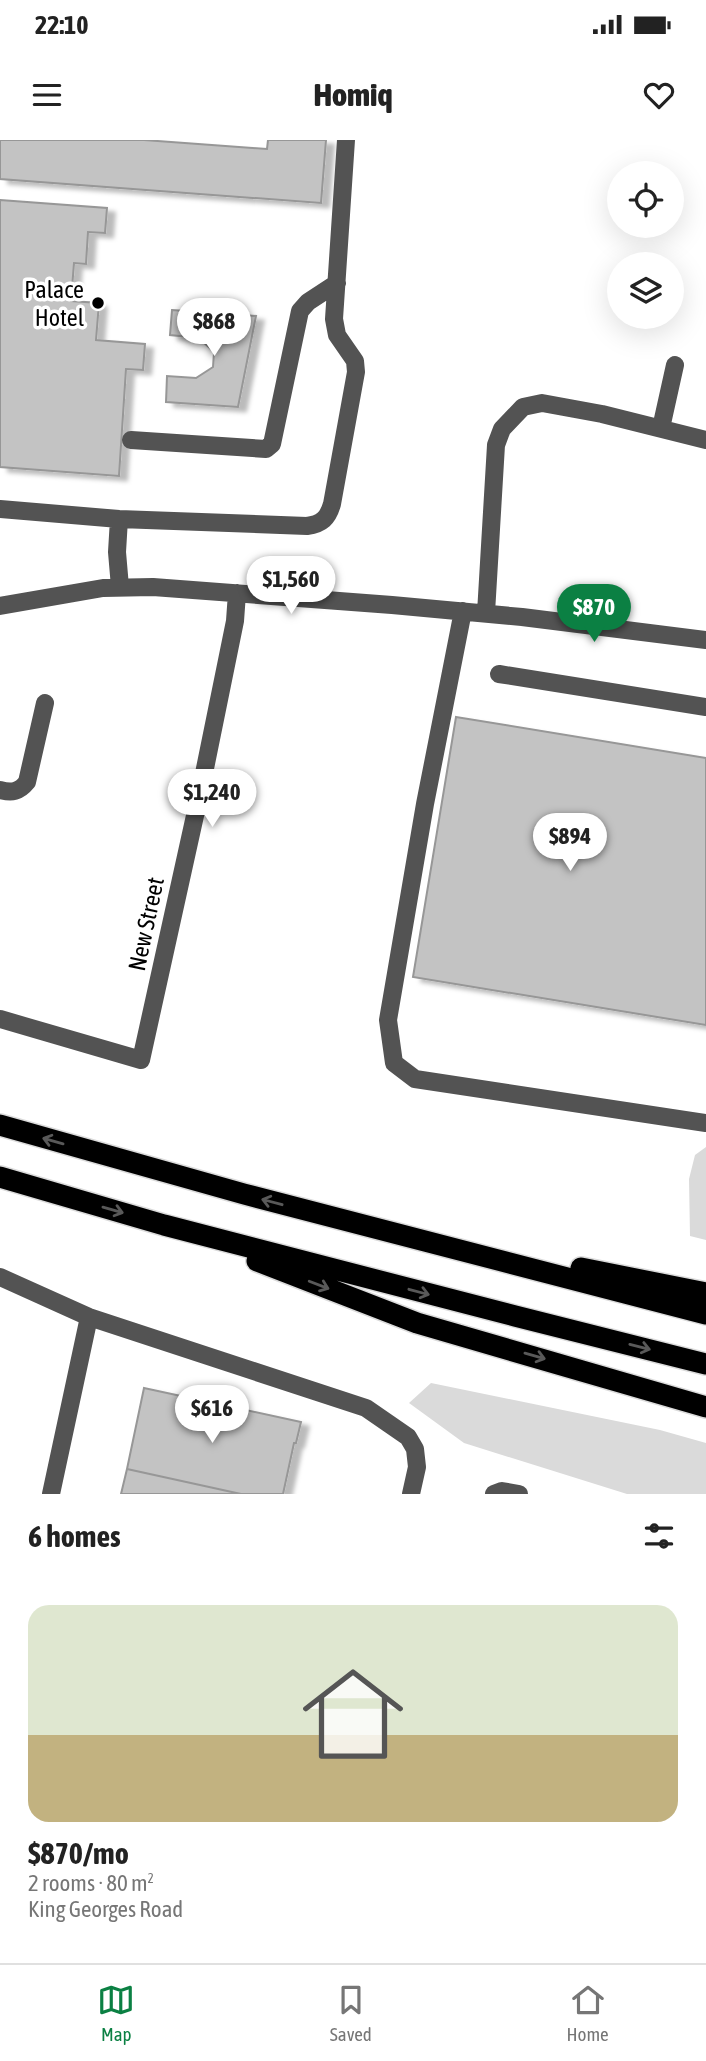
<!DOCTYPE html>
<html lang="en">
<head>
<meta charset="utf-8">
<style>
	body { margin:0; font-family:"Asap Condensed",sans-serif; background:#f6f6f6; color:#222; height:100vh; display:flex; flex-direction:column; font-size:26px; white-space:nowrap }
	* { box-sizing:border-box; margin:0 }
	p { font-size:23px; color:#767676 }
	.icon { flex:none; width:38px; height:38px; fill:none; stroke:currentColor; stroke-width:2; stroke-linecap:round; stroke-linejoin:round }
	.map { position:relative; height:1354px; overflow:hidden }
	.side { display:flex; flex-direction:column; background:#fff; flex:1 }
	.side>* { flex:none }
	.controls { position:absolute; left:607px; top:21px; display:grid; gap:14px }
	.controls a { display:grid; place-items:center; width:77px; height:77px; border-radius:50%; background:#fff; box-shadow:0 7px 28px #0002; font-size:35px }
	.price { position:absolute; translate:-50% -60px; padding:0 16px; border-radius:24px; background:#fff; color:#222; font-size:23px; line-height:46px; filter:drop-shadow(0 2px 4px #0008) }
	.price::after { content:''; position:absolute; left:50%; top:42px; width:21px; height:16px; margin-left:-10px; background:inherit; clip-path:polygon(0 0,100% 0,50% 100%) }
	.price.current { background:#0b8043; color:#fff }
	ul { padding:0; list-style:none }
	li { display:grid; align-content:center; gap:14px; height:371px; padding:0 28px }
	li span { display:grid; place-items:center; height:217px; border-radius:21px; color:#555 }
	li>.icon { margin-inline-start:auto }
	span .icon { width:126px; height:126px; fill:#fffc; stroke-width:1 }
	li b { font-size:30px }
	h2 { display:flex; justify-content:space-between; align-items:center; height:84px; padding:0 28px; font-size:30px }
	.status { display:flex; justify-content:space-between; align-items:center; height:49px; padding:0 35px; background:#fff; direction:ltr }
	.status svg { height:19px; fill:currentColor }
	header { display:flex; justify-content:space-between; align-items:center; height:91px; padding:0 28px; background:#fff; font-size:32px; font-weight:800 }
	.tab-bar { display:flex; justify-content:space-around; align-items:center; height:98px; border-top:2px solid #e0e0e0; background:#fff; font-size:19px; color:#767676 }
	.tab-bar a { display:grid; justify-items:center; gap:4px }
	.tab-bar .current { color:#0b8043 }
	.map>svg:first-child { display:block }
	.green { fill:#dadada }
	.building { fill:#c3c3c3; stroke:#979797; stroke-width:2; filter:url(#shadow) }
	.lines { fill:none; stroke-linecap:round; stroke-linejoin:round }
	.highway-casing { stroke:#dbdbdb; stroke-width:24 }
	.minor { stroke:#535353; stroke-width:18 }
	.highway { stroke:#000; stroke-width:21 }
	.oneway { stroke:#595959 }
	.poi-dot { fill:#000; stroke:#fff; stroke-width:2.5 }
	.labels { text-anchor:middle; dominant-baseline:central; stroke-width:7; stroke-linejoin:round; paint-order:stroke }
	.poi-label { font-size:24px; fill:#000; stroke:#fff; text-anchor:end }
	.street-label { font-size:24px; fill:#000; stroke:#fff }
</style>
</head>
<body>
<div class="status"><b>22:10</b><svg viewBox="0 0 49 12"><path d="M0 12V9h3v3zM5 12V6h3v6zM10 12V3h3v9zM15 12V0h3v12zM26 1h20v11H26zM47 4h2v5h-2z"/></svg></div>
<header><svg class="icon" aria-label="menu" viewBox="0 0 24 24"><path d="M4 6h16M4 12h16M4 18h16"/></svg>Homiq<svg class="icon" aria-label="heart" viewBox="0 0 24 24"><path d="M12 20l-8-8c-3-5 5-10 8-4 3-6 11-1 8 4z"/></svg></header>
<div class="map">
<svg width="706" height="1354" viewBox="0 0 706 1354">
	<defs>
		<filter id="shadow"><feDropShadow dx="8" dy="4.5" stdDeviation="2" flood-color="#0004"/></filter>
	</defs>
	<rect width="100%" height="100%" fill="#fff"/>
	<path class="green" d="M706 1007V1100L690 1096 689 1039 695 1015Z
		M431 1243 660 1290 706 1303V1354H627L464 1303 409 1263Z"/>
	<path class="building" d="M0 0H144L267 9 268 0H326L321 63 0 39Z
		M0 60 107 68 105 93 88 92 86 124 74 123 71 161 99 163 96 200 145 204 143 230 126 229 119 336 0 327Z
		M172 170 256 176 238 267 166 262 167 236 196 238 213 227 214 212 199 198 170 195Z
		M456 577 706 618V885L413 837Z
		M144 1248 301 1282 296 1303H294L283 1354H241L127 1329Z
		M127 1329 241 1354H121Z"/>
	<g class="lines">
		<defs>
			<path id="highway" d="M0 985 244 1054 706 1174
				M0 1037 164 1085 515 1176 706 1224
				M257 1121 417 1183 706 1267
				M581 1128 706 1153"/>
		</defs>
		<use href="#highway" class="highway-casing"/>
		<path class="minor" d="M661 288 675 225
			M131 300 266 309 272 304 300 171 308 162 337 143
			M0 369 119 379 307 386C322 384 328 378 332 364L356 232 355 221 337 195 334 179 346 0
			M119 379 117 412 120 447
			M0 466 103 448 153 447 392 465 522 477 706 500
			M463 471 425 664 388 880 394 923 415 939 706 983
			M486 473 496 305 502 289 523 267 542 263 602 274 706 300
			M499 534 706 567
			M0 650C12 653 19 652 27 642L45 563
			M0 879 141 920 200 653 235 481 237 453
			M0 1137 89 1177 366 1268 408 1297 415 1309 417 1327 411 1354
			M51 1354 89 1177
			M494 1354 502 1351 519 1354"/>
		<use href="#highway" class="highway"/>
	</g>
	<defs><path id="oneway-shaft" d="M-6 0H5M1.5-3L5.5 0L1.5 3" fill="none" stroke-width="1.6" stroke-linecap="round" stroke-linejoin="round" transform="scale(1.75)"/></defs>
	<g class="oneway">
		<use href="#oneway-shaft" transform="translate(53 1001) rotate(-164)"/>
		<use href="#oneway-shaft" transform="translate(272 1062) rotate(-165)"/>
		<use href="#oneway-shaft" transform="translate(113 1070) rotate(16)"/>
		<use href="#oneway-shaft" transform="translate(319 1145) rotate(21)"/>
		<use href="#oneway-shaft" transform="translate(419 1152) rotate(15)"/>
		<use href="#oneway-shaft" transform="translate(640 1207) rotate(14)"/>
		<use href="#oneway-shaft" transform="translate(535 1216) rotate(16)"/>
	</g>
	<circle class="poi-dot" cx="98" cy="163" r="7"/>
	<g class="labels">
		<g class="poi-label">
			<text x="84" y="149">Palace<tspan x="84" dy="28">Hotel</tspan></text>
		</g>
		<g class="street-label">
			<text transform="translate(146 784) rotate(-78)">New Street</text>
		</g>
	</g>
</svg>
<div class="controls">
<a><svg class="icon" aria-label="locate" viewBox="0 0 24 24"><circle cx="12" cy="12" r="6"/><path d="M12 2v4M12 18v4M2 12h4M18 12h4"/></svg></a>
<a><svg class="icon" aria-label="layers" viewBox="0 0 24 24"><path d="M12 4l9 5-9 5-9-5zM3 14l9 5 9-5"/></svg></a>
</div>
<b class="price" style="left:214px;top:218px">$868</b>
<b class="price" style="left:291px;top:476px">$1,560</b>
<b class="price current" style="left:594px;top:504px">$870</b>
<b class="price" style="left:212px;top:689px">$1,240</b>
<b class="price" style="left:570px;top:733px">$894</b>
<b class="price" style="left:212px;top:1305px">$616</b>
</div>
<section class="side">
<h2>6 homes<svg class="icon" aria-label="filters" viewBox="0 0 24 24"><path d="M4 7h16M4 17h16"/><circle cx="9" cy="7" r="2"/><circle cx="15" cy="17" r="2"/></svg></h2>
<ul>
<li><span style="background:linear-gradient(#dfe7d0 60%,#c2b280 0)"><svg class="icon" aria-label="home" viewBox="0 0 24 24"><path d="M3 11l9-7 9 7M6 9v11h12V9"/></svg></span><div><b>$870/mo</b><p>2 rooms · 80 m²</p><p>King Georges Road</p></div></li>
</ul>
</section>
<nav class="tab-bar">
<a class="current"><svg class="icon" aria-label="map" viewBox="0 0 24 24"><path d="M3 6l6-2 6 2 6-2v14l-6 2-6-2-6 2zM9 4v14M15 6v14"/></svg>Map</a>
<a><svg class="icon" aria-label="saved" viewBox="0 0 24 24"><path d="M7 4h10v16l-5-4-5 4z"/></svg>Saved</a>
<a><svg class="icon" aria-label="home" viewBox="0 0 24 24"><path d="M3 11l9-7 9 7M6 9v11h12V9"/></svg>Home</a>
</nav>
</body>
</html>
